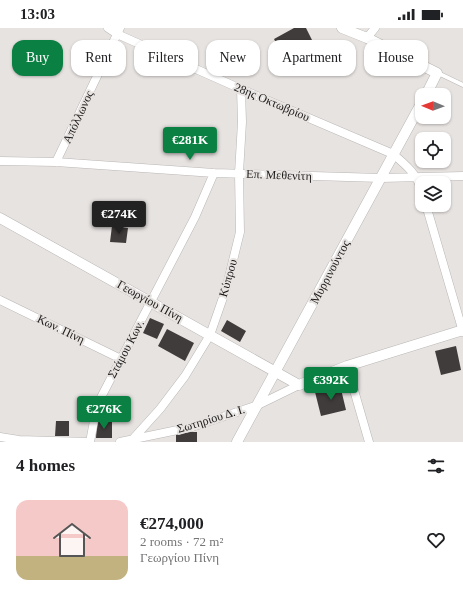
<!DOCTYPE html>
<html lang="en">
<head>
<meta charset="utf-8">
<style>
	body { margin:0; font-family:"Times New Roman",serif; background:#f6f6f6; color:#202124; height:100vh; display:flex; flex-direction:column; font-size:15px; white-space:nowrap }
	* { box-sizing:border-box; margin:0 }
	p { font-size:13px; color:#757577 }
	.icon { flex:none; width:22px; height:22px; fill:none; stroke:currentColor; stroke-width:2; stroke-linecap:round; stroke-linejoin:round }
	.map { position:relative; height:414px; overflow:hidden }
	.sheet { display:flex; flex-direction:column; background:#fff; flex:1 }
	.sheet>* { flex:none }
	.hud { position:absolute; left:12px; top:12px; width:439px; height:36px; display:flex; gap:8px }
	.needle { width:26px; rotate:271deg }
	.controls { position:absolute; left:415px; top:60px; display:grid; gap:8px }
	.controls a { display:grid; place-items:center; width:36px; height:36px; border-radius:8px; background:#fff; box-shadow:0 1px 3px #0004; font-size:20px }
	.price { position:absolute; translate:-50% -34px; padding:0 9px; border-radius:4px; background:#0b8043; color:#fff; font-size:13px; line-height:26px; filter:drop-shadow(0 1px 2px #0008) }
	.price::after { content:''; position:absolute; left:50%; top:24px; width:12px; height:9px; margin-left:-6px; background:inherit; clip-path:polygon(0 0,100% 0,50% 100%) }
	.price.current { background:#222; color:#fff }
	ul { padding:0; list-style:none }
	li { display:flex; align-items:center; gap:12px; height:100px; padding:0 16px }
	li+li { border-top:1px solid #e0e0e0 }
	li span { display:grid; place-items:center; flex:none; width:112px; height:80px; border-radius:12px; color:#555 }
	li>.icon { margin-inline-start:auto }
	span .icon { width:48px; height:48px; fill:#fffc; stroke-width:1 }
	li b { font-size:17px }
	h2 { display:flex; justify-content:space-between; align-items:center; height:48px; padding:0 16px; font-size:17px }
	.tag { padding:0 14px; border-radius:12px; background:#fff; box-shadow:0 1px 3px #0004; font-size:14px; line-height:36px }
	.tag.current { background:#0b8043; color:#fff }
	.status { display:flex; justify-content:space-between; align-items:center; height:28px; padding:0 20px; background:#fff; direction:ltr }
	.status svg { height:11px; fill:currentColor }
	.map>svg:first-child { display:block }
	.building { fill:#403c3b }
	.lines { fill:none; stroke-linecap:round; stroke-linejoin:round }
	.service-casing { stroke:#bab6b5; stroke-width:5 }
	.minor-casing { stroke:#bab6b5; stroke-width:9 }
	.tertiary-casing { stroke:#bab6b5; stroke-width:11 }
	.service { stroke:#fff; stroke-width:4 }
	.minor { stroke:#fff; stroke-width:8 }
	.tertiary { stroke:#fff; stroke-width:10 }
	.labels { text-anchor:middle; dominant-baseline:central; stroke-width:4; stroke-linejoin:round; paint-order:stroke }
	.street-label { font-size:12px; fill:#1b1a19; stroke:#e7e3e1 }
</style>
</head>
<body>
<div class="status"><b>13:03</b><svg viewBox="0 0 49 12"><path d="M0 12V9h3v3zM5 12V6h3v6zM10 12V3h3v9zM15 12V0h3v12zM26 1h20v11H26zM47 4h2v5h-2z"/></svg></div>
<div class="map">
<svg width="463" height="414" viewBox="0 0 463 414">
	<rect width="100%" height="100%" fill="#e7e3e1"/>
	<path class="building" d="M294 0H306L314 16 284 31 274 11Z
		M112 198 128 200 126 215 110 214Z
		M150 290 164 296 157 311 143 305Z
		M227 292 246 303 240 314 221 303Z
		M167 301 194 315 185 333 158 318Z
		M456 318 461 342 441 347 435 323Z
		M340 357 346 382 321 388 315 364Z
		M56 393H69V408H55Z
		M97 394H112V410H96Z
		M176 404H197V414H176Z"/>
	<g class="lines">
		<defs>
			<path id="service" d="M438 45 463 57"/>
			<path id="minor" d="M108 0 117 6 241 61 393 126C406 137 417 146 422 163
				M367 10 375 0
				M0 133 56 134 214 145 381 150 463 148
				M56 134 120 0
				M426 177 463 304
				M0 272 121 331
				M347 338 369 414
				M0 409 19 412 89 414
				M132 412 160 381 185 348 210 307 226 261 240 204 239 145 242 94 241 61
				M90 414 97 377 195 189 214 145
				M120 414 192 399 258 377 299 357"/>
			<path id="tertiary" d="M342 0 367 10 437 45 426 67
				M0 190 299 357 347 338 463 302
				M237 414 422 74"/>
		</defs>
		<use href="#service" class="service-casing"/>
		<use href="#minor" class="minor-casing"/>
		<use href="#tertiary" class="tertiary-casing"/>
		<use href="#service" class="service"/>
		<use href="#minor" class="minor"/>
		<use href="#tertiary" class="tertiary"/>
	</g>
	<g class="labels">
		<g class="street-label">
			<text transform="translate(272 74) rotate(23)">28ης Οκτωβρίου</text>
			<text transform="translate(78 89) rotate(-65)">Απόλλωνος</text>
			<text transform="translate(279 147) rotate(2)">Επ. Μεθενίτη</text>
			<text transform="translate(330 244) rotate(-62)">Μυρρινούντος</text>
			<text transform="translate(228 250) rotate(-74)">Κύπρου</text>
			<text transform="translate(150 273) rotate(29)">Γεωργίου Πίνη</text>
			<text transform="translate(61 301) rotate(26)">Κων. Πίνη</text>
			<text transform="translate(126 321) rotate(-62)">Στάμου Κων.</text>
			<text transform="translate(211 391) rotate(-17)">Σωτηρίου Δ. Ι.</text>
		</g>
	</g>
</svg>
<div class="controls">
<a><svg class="needle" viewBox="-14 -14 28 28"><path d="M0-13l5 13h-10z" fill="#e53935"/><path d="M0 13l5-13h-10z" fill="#757577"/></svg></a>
<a><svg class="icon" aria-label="locate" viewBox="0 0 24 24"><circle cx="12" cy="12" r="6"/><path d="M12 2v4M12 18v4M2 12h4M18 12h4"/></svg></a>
<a><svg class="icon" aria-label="layers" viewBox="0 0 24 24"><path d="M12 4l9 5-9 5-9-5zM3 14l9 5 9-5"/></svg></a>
</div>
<b class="price" style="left:190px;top:133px">€281K</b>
<b class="price current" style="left:119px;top:207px">€274K</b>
<b class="price" style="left:331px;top:373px">€392K</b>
<b class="price" style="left:104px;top:402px">€276K</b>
<div class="hud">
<a class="tag current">Buy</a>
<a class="tag">Rent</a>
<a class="tag">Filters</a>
<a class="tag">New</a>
<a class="tag">Apartment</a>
<a class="tag">House</a>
</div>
</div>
<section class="sheet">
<h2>4 homes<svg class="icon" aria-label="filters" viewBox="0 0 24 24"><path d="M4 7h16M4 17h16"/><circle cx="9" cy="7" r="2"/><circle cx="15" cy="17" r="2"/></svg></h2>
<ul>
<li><span style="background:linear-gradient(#f6c9c9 70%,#c2b280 0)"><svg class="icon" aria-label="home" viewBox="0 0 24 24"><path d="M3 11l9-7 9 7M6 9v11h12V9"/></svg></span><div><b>€274,000</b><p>2 rooms · 72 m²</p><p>Γεωργίου Πίνη</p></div><svg class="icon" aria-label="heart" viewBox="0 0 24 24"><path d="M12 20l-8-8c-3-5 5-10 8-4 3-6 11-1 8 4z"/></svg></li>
</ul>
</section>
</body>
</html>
